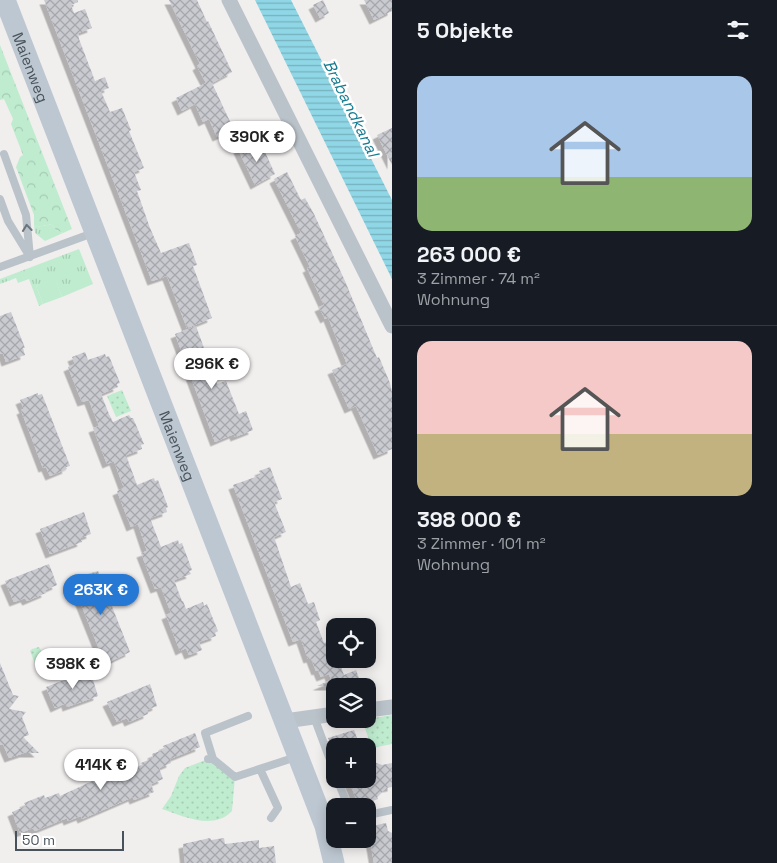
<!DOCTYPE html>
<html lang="de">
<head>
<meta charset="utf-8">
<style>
	body { margin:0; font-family:"Space Grotesk",sans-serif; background:#242831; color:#f1f3f6; height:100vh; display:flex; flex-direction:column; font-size:19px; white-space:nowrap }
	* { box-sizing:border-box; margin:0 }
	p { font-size:16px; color:#9ea1a6 }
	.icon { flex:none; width:28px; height:28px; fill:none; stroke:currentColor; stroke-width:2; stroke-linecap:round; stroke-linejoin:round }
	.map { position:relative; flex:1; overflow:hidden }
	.sheet { display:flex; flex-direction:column; background:#171b24; width:385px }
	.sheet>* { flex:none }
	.controls { position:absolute; left:326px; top:618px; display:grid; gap:10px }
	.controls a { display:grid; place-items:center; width:50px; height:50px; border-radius:10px; background:#171b24; box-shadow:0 2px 12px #0003; font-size:25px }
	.scale { position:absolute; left:15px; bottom:12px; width:109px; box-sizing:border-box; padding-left:5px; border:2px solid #48525a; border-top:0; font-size:14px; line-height:18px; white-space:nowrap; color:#48525a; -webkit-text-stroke:4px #fff; paint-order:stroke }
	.price { position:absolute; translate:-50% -42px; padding:0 11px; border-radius:18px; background:#fff; color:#222; font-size:16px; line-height:32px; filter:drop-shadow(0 1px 2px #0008) }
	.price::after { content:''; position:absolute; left:50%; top:30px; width:15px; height:11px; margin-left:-8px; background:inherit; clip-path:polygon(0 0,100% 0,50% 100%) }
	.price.on { background:#2578d4; color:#fff }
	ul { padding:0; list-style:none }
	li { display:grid; align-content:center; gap:10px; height:265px; padding:0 25px }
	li+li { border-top:1px solid #363941 }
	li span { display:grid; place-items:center; height:155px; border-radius:15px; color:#555 }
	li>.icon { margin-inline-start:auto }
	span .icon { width:90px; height:90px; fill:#fffc; stroke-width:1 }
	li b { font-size:21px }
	h2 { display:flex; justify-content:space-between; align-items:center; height:60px; padding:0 25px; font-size:21px }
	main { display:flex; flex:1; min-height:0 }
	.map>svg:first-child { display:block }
	.grass { fill:url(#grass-tufts) }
	.forest { fill:url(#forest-crowns) }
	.park { fill:url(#park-dots) }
	.pitch { fill:#bfeccf }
	.water { fill:url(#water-rules) }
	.building { fill:url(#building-cross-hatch); filter:url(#shadow) }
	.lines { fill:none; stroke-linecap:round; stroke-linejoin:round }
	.lane { stroke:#bbc3ca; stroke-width:8 }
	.street { stroke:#bbc3ca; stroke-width:15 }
	.secondary { stroke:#bdc7d1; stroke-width:21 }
	.oneway { stroke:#6a747c }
	.labels { text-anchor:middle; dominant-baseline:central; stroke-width:5; stroke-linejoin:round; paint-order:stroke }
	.street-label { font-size:15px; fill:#48525a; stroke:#fff }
	.water-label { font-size:16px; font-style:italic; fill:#167c91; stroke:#fff }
</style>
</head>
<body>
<main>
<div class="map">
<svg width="392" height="863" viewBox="0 0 392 863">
	<defs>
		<pattern id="grass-tufts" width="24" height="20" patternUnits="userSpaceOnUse" patternTransform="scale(1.25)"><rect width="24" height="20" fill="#bfeccf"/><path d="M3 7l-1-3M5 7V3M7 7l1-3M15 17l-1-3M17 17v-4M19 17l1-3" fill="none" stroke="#a6ccb4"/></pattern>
		<pattern id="forest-crowns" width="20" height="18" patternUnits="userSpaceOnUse" patternTransform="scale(1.25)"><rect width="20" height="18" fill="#bfeccf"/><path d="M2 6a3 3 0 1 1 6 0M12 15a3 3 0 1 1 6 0" fill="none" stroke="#a6ccb4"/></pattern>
		<pattern id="park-dots" width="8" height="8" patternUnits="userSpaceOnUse" patternTransform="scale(1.25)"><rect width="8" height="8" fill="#bfeccf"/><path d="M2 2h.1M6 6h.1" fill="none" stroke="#a6ccb4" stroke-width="1.8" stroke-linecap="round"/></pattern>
		<pattern id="water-rules" width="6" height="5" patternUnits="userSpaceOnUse" patternTransform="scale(1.25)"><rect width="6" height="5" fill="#8fd7e6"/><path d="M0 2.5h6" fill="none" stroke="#77b1bd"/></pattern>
		<pattern id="building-cross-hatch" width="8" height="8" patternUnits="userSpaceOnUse" patternTransform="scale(1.25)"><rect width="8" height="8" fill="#c9cbd1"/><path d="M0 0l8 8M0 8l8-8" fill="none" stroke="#a5a7ad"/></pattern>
		<filter id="shadow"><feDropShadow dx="-4.5" dy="4.5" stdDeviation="0" flood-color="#0004"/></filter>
	</defs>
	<rect width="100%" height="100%" fill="#f1eeee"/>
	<path class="grass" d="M34 225 36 227 47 225H52L56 230 63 233 45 241 35 233Z
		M79 249 93 284 62 297 55 279 36 286 43 304 39 306 29 279 18 283 16 278 0 284V279Z"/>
	<path class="forest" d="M0 45 72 229 63 233 56 230 52 225C46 224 42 227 36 227L34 225V215L16 167 20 157 23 155 11 124 13 119 4 99 0 100Z"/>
	<path class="park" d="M122 390 131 411 116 417 107 396Z
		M39 647 54 671 40 676 30 651 32 649Z
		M392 715V744L372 748 362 720Z
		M208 759 235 777 232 811C213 831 183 816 162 809L171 796 179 776 185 768Z"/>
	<path class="pitch" d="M55 278 62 297 43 304 36 286Z"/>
	<path class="water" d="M255 0H291L392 200V279Z"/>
	<path class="building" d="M44 0H78V2L71 5 74 13 85 9 92 28 78 33 79 39 95 81 105 77 109 88 101 91 110 112 122 108 131 130 129 131 144 168 134 172 141 190 137 191 150 228 161 253 189 243 197 265 193 266 212 318 187 328 167 276 152 281Z
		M169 0H197L207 22 208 21 232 72 212 83 234 130 217 137 209 119 203 122 195 104 182 111 176 98 206 83 197 66 200 64Z
		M323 0 329 13 320 18 313 5Z
		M364 0H392V11L374 20Z
		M392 128V165L377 135Z
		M261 143 275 174 255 185 238 149 249 144 251 148Z
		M287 172 301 200 305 198 314 214 345 281 377 358 379 357 390 383 392 392V449L378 455 356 406 349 409 332 370 347 364 328 317 325 319 319 307 324 305 307 268 310 267 295 236 301 233 274 179Z
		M11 312 25 348H23L25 355 6 362 3 353 0 354V316Z
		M196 326 217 384 226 381 239 414 246 411 253 430 235 437 234 434 215 442 175 334Z
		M85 352 88 360 105 354 106 357 109 356 120 383 117 384 118 387 101 394 109 414 113 422 129 415 131 418H133L144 444 141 445 142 449 126 455 137 485 154 478 155 481 158 480 168 507 166 508 167 512 150 518 161 547 178 540 179 544 182 543 192 570 189 571 191 574 174 580 182 601H183L186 609 203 602 204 606 207 604 218 631 215 633 216 636 199 642 202 650 189 655 186 648 180 651 166 615 171 613 161 587 155 589 141 553 147 551 138 524 131 527 117 491 124 488 114 461 107 464 93 428 99 426 89 400 82 402 68 367 75 364 72 357Z
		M38 393V395L42 394 70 466 66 467 67 469 50 476 46 467 43 468 21 410 24 409 20 400Z
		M270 467 282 499 274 502 286 532 274 537 289 581 291 587 300 583 308 604 314 602 320 620 316 622 324 643 329 641 333 653 335 652V659H338L344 675 356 670 362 686H317L331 680 329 674 321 677 318 670 316 671 311 658 308 659 301 639 293 642 233 485 261 475 259 471Z
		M84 512 91 534 80 538 82 542 50 554 40 529Z
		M49 564 57 585 45 590 46 593 27 601 25 598 14 602 5 581Z
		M98 571 130 652 105 664 71 579Z
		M0 663 13 695 19 696 9 709 26 712 22 717 29 735 23 737 39 753H24L9 758 3 744 0 745Z
		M90 670 98 696 67 707 66 703 55 708 46 687Z
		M150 684 157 706 147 710 148 714 129 722 127 718 117 722 107 702Z
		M354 730 360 746H331L328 738Z
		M195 733 200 747 170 759 171 763 159 768 163 779 151 784 154 792 134 800 133 797 82 819 81 816 68 821 67 818 35 831 33 828 20 833 12 812 26 806 24 803 44 795 45 798 59 793 60 796 103 776 104 780 142 765 141 763 153 758 152 754 165 749 163 746Z
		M368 760 382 765 392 763V787L386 788 377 797 378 799 359 806 348 779H368Z
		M386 823 388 831 392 833V863H374L368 827Z
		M210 838 211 840 224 838 225 844 259 840V848L274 846 276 863H185L183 844Z"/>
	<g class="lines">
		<path class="lane" d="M0 199 8 221 30 257 26 215 4 154
			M0 267 93 233
			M314 717 335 773
			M208 759H213L235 777 296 757
			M213 759 205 733 248 716
			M260 769 278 808 271 818
			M337 779 348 806
			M368 815 392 810"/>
		<path class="street" d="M229 0 392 326
			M368 710 392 707
			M285 721 335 714"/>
		<path class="secondary" id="s1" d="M5 0 325 826 334 863"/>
	</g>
	<defs><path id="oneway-chevron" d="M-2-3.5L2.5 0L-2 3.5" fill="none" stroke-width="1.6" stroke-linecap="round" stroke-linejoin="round" transform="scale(1.25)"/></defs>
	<use class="oneway" href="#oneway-chevron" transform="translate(27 228) rotate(-96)"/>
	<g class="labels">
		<g class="street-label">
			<text stroke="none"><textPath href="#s1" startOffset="72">Maienweg</textPath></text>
			<text stroke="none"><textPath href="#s1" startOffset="478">Maienweg</textPath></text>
		</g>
		<g class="water-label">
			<text transform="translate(351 108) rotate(64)">Brabandkanal</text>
		</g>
	</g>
</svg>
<div class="controls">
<a><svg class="icon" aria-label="locate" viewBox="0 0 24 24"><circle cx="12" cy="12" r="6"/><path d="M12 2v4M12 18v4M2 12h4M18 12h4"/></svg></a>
<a><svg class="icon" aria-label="layers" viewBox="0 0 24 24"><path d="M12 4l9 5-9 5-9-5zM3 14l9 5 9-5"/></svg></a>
<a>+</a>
<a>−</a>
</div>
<div class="scale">50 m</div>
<b class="price" style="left:257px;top:163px">390K €</b>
<b class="price" style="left:212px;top:390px">296K €</b>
<b class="price on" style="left:101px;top:616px">263K €</b>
<b class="price" style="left:73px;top:690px">398K €</b>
<b class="price" style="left:101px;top:791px">414K €</b>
</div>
<section class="sheet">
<h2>5 Objekte<svg class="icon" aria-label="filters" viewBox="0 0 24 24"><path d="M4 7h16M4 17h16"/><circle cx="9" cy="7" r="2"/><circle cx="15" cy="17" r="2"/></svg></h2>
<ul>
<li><span style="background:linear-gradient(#a9c7e8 65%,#8fb573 0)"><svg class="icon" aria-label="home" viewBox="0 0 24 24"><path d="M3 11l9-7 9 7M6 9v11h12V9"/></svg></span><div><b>263 000 €</b><p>3 Zimmer · 74 m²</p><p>Wohnung</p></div></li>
<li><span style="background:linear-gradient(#f6c9c9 60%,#c2b280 0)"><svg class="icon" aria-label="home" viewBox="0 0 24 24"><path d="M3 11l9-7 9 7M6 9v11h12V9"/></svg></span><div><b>398 000 €</b><p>3 Zimmer · 101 m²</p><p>Wohnung</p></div></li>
</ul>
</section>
</main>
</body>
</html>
